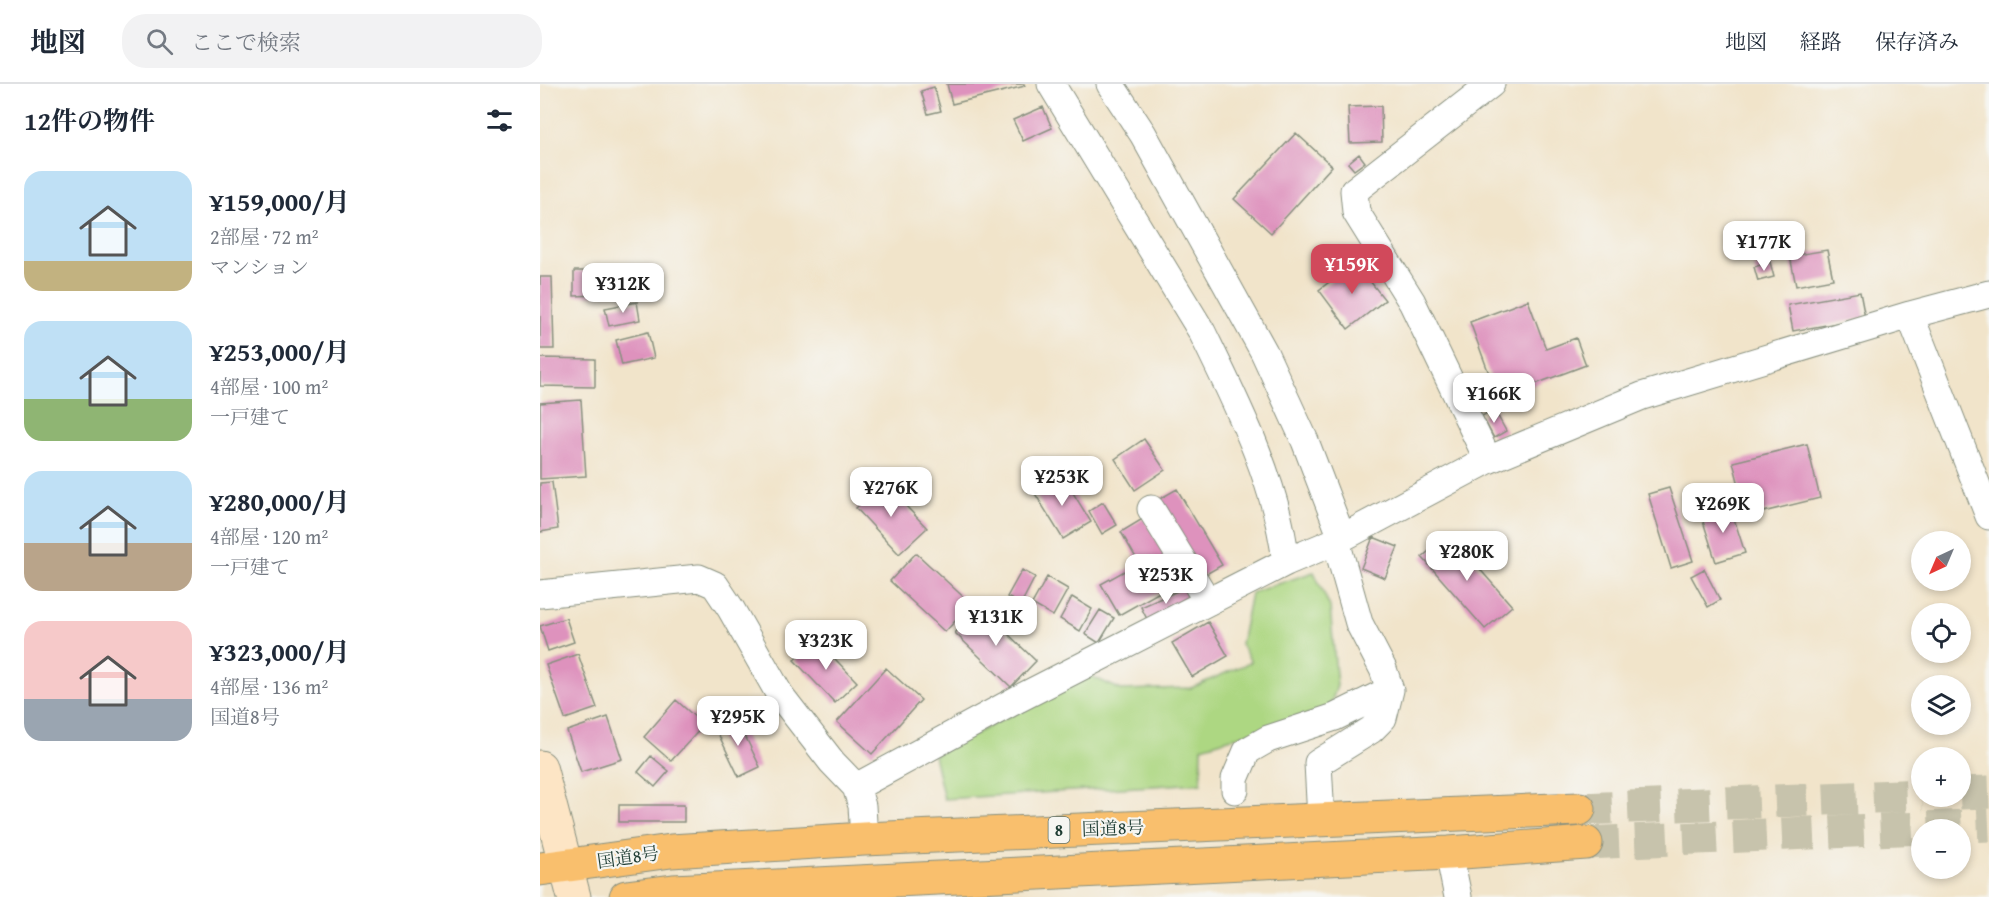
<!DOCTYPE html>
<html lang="ja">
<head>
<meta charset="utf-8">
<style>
	body { margin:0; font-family:"Gentium Book Plus","Noto Serif JP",serif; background:#f2f2f3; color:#1f2937; height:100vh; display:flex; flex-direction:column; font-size:22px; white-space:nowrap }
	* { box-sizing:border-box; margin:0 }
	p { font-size:20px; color:#747a83 }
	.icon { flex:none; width:33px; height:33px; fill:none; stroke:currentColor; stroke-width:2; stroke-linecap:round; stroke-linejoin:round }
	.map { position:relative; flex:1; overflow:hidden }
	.panel { display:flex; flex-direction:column; background:#fff; width:540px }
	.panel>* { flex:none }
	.needle { width:39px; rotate:224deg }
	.tools { position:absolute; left:1371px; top:447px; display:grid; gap:12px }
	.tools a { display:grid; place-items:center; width:60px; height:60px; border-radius:50%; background:#fff; box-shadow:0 3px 9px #0003; font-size:30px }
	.price { position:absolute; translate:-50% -51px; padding:0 14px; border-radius:12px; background:#fff; color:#222; font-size:20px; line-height:39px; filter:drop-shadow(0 2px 3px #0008) }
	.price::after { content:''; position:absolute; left:50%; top:36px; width:18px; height:14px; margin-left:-9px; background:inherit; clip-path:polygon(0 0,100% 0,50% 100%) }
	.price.selected { background:#d1495b; color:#fff }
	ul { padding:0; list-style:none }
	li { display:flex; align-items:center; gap:18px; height:150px; padding:0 24px }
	li span { display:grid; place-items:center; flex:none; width:168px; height:120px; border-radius:18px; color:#555 }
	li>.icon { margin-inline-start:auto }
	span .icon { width:72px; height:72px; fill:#fffc; stroke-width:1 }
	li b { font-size:26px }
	h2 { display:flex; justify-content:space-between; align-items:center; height:72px; padding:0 24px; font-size:26px }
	header { display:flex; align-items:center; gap:36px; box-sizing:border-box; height:84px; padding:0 30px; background:#fff; border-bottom:2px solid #e0e1e3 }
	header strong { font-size:28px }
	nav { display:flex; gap:33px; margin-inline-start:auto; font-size:21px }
	.search { width:420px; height:54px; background:#f2f2f3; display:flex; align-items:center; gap:15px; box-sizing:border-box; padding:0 21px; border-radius:24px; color:#747a83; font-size:22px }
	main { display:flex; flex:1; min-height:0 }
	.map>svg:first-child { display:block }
	.green { fill:#add782; stroke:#668a5b; stroke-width:1.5 }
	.building { fill:#de92bd }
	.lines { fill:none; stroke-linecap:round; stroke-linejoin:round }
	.trunk-tunnel { stroke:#c7c3ac; stroke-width:33; stroke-dasharray:33 16; stroke-linecap:butt }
	.minor-casing { stroke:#88907f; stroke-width:29 }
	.secondary-casing { stroke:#88907f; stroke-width:35 }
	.trunk-casing { stroke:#88907f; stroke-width:35 }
	.minor { stroke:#fff; stroke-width:27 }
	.secondary { stroke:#fde5c5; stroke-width:33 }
	.trunk { stroke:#f9bf6d; stroke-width:33 }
	.labels { text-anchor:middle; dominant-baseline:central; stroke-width:4.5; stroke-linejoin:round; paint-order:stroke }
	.shield { fill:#f6f6f2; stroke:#60746d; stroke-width:1.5 }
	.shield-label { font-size:16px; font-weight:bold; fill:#1f3d34 }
	.street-label { font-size:18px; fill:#1f3d34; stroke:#f6f6f2 }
</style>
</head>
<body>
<header>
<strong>地図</strong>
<div class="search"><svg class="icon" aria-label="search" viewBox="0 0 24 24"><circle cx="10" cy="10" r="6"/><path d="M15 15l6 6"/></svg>ここで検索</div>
<nav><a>地図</a><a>経路</a><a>保存済み</a></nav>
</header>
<main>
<section class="panel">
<h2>12件の物件<svg class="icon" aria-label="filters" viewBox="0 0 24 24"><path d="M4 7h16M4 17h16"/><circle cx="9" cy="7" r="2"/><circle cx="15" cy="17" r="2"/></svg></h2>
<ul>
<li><span style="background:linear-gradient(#bfe0f5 75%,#c2b280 0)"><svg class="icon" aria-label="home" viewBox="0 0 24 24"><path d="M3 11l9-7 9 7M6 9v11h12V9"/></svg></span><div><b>¥159,000/月</b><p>2部屋 · 72 m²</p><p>マンション</p></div></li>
<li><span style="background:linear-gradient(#bfe0f5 65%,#8fb573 0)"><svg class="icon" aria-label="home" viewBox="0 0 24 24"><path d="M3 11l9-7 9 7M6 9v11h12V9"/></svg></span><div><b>¥253,000/月</b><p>4部屋 · 100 m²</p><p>一戸建て</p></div></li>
<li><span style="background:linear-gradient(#bfe0f5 60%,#b9a48a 0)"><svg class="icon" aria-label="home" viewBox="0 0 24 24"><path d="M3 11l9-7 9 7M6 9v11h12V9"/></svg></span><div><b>¥280,000/月</b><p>4部屋 · 120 m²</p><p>一戸建て</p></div></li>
<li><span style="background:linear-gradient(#f6c9c9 65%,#9aa5b1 0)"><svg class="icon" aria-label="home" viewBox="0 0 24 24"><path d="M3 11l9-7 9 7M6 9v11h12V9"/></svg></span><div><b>¥323,000/月</b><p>4部屋 · 136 m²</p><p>国道8号</p></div></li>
</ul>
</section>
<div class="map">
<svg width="1449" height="813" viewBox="0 0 1449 813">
	<rect width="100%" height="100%" fill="#f6f6f2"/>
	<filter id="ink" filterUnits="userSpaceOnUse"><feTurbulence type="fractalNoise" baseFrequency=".0167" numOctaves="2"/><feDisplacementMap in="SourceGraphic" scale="12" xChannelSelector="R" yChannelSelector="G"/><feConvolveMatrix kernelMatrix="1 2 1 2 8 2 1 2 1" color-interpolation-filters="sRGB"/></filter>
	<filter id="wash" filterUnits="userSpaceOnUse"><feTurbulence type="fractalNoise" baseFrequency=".008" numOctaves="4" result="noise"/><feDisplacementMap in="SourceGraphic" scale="24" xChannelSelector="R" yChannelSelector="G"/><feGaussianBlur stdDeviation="1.35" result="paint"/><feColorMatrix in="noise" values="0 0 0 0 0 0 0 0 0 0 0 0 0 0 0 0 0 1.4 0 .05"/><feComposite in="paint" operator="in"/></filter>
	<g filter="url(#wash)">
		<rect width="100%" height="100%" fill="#f1e4ca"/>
		<path class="green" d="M774 488 790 523 797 602 789 625 662 663 661 699 404 715 394 671 549 591 581 606 651 604 711 578 701 560 711 509Z"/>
		<g id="blocks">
			<path class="building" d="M407 0H484L485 2 412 20Z
				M394 3 401 27 388 30 381 7Z
				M841 22 842 58 810 59 808 23Z
				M503 23 512 44 483 57 473 36Z
				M756 49 792 82 731 149 694 115Z
				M819 70 825 78 814 86 808 79Z
				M1287 166 1293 195 1256 202 1250 172Z
				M815 178 845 216 808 245 779 206Z
				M1230 178 1234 193 1218 197 1214 183Z
				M34 187H60L59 211 34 212Z
				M0 193H12L14 265H0Z
				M1320 208 1325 234 1253 247 1248 221Z
				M988 216 1006 265 1036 254 1046 281 958 314 930 238Z
				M97 218 100 236 69 242 65 224Z
				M108 248 114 274 82 281 76 256Z
				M0 274 55 275V303L0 302Z
				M41 316 46 392 0 395V319Z
				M954 325 966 347 954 354 942 332Z
				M604 355 625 386 595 406 575 375Z
				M1267 360 1280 414 1207 432 1193 378Z
				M522 391 551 438 523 455 494 408Z
				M12 398 18 445 0 448V399Z
				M343 398 387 444 359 470 316 424Z
				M1129 404 1153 477 1131 484 1108 410Z
				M637 405 682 481 661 493 616 417Z
				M563 418 577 441 562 450 549 427Z
				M1190 422 1205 469 1176 478 1161 431Z
				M604 434 641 496 579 531 561 500 599 479 581 448Z
				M909 450 972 522 945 545 882 473Z
				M833 453 858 463 845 494 821 484Z
				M376 469 431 520 405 548 350 497Z
				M1164 485 1180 516 1168 523 1151 492Z
				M482 486 495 493 481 520 467 513Z
				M507 493 528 505 513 532 492 520Z
				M644 504 651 519 609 539 601 523Z
				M532 513 552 525 540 547 520 535Z
				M440 523 496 577 471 603 415 549Z
				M560 526 574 534 559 559 545 550Z
				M26 534 34 558 8 567 0 542Z
				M668 538 688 572 652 593 632 559Z
				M276 555 317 598 295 619 254 576Z
				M38 570 57 624 25 635 6 581Z
				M346 584 381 616 332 670 297 638Z
				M136 616 164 641 131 677 104 653Z
				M68 633 82 675 41 688 27 647Z
				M196 633 220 683 199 693 175 643Z
				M111 672 129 687 115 703 98 688Z
				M79 721H144V738H79Z"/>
		</g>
	</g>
	<g filter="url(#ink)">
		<use href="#blocks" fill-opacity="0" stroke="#88907f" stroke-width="1.5"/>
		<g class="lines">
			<path class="trunk-tunnel" d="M1420 709 1449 708
				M1039 725 1382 711
				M1046 759 1449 741"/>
			<defs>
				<path id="minor" d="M511 0 662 248C697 320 737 398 746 478
					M570 0 603 50 724 268 765 357 802 454
					M1370 231 1449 432
					M948 376 872 218 816 128 814 107 951 0
					M611 425 668 518
					M0 510 159 494 175 501 191 525 240 611 292 678 316 703 322 722 324 755
					M316 703 478 615 746 478 796 457 948 376 1102 312 1370 231 1449 210
					M695 706V695L707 667 728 655 795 633 850 606
					M781 735 778 679 831 646 843 634 850 606 843 585 819 539 796 457
					M909 769 918 813"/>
				<path id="secondary" d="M0 683 34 813"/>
				<path id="trunk" d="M0 785 131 767 324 755 1039 725
					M86 813 133 807 909 769 1046 759"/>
			</defs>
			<use href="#minor" class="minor-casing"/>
			<use href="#secondary" class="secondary-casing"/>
			<use href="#trunk" class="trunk-casing"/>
			<use href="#minor" class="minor"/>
			<use href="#secondary" class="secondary"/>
			<use href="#trunk" class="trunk"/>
		</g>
	</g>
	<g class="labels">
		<rect class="shield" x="508.5" y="733" width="21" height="26" rx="4.5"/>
		<g class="shield-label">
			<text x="519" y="746">8</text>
		</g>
		<g class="street-label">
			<text transform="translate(573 744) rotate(-2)">国道8号</text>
			<text transform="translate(88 773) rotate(-8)">国道8号</text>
		</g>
	</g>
</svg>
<div class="tools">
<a><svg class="needle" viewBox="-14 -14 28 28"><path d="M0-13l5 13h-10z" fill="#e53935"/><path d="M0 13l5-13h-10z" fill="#747a83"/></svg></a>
<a><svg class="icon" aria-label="locate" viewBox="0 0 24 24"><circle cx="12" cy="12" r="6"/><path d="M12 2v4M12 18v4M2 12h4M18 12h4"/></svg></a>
<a><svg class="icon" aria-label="layers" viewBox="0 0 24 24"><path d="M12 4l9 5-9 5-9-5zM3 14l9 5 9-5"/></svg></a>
<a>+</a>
<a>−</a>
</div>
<b class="price" style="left:1224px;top:188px">¥177K</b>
<b class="price selected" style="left:812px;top:211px">¥159K</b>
<b class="price" style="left:83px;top:230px">¥312K</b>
<b class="price" style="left:954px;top:340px">¥166K</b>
<b class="price" style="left:522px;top:423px">¥253K</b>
<b class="price" style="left:351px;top:434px">¥276K</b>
<b class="price" style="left:1183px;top:450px">¥269K</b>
<b class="price" style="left:927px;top:498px">¥280K</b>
<b class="price" style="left:626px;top:521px">¥253K</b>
<b class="price" style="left:456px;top:563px">¥131K</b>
<b class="price" style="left:286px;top:587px">¥323K</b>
<b class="price" style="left:198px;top:663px">¥295K</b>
</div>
</main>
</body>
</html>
